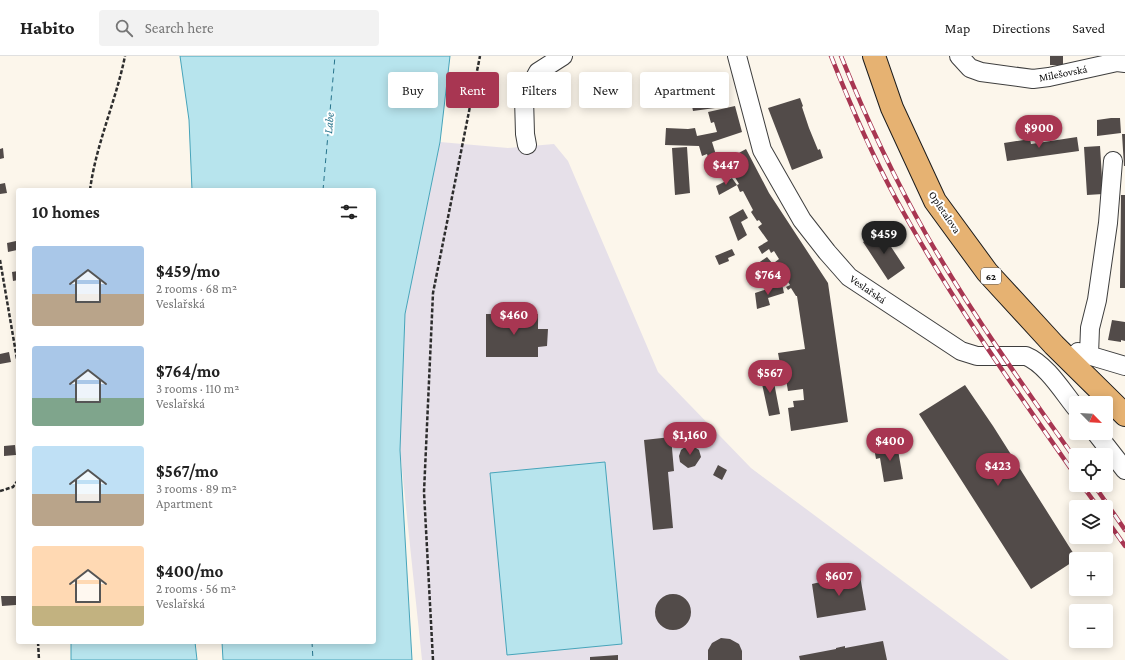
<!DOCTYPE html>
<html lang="en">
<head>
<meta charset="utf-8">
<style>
	body { margin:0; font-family:"Crimson Pro",serif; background:#f2f2f2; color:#222; height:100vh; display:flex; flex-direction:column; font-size:15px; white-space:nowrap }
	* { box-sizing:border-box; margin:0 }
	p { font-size:13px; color:#767676 }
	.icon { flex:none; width:22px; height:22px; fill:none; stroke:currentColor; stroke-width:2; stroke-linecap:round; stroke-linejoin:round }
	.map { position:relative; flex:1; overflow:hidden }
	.panel { position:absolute; left:16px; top:132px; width:360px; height:456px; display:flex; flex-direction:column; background:#fff; border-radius:4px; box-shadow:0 2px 10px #0003 }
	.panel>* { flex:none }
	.guide { position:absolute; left:388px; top:16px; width:380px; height:36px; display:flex; gap:8px }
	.needle { width:26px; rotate:114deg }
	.controls { position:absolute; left:1069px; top:340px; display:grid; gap:8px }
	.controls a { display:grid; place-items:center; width:44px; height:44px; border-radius:4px; background:#fff; box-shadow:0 2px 10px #0003; font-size:20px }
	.price { position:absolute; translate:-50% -34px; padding:0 9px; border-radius:14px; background:#a83652; color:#fff; font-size:13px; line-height:26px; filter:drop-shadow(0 1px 2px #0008) }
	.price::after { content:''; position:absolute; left:50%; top:24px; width:12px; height:9px; margin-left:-6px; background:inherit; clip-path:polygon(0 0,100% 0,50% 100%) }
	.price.current { background:#222; color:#fff }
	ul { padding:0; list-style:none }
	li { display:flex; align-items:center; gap:12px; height:100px; padding:0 16px }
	li span { display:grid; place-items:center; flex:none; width:112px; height:80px; border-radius:4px; color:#555 }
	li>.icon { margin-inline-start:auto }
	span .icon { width:48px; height:48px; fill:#fffc; stroke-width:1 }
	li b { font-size:17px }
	h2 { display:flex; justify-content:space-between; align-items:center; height:48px; padding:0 16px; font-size:17px }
	.pill { padding:0 14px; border-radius:4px; background:#fff; box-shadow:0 2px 10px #0003; font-size:14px; line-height:36px }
	.pill.current { background:#a83652; color:#fff }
	header { display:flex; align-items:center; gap:24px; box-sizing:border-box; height:56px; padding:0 20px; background:#fff; border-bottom:1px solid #e0e0e0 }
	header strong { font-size:19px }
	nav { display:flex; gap:22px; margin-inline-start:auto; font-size:14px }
	.search { width:280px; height:36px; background:#f2f2f2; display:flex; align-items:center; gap:10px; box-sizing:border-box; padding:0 14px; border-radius:4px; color:#767676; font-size:15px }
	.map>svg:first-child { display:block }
	.industrial { fill:#e6e0e9 }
	.water { fill:#b7e4ed; stroke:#47a4ba }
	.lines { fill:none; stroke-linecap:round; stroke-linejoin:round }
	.ferry { stroke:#26738b; stroke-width:1; stroke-dasharray:5 4; stroke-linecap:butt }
	.building { fill:#524b49 }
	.minor-casing { stroke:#3e3e3e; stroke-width:20 }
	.major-casing { stroke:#1c1c1c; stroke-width:24 }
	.path { stroke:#2d2d2d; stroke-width:2.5; stroke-dasharray:4 2; stroke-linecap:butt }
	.minor { stroke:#fff; stroke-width:18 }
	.major { stroke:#e6b272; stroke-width:22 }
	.rail-casing { stroke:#a83652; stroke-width:4.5 }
	.rail { stroke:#fff; stroke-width:3; stroke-dasharray:9; stroke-linecap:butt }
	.labels { text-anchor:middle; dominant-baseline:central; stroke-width:4; stroke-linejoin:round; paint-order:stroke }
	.shield { fill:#fff; stroke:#545454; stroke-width:1 }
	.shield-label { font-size:10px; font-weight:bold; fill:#0b0b0b }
	.street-label { font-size:11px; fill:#0b0b0b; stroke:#fff }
	.water-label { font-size:12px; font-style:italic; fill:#26738b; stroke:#fff }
</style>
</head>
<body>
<header>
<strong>Habito</strong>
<div class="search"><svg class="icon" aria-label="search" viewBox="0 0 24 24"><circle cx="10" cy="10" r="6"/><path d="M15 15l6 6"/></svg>Search here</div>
<nav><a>Map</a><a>Directions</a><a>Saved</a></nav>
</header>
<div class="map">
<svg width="1125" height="604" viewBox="0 0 1125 604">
	<rect width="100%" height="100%" fill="#fcf6eb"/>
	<path class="industrial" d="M440 86 508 92 554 88 568 105 658 316 751 412 1009 604H422L400 394 405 258Z"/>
	<path class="water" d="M180 0H450L440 86 405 258 400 394 412 604H223L222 586H374V134H192L189 64Z
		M605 406 622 588 507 599 490 417Z
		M71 586H195L197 604H71Z"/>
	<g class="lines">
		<path class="ferry" d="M323 134 335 0
			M312 586 313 604"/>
	</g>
	<path class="building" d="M1050 0H1063V9H1050Z
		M708 19 715 52 693 55 687 24Z
		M800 42 803 50 802 51 809 72 818 94 820 93 823 102 792 114 768 52Z
		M735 50 742 76 712 86 717 102 709 104 707 98 702 100 699 90 665 89 666 72 688 73 695 72 697 80 717 76 714 66 711 67 708 56Z
		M1111 62H1120L1121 77 1097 80V64Z
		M1122 78H1125V110H1124Z
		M1077 81 1079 95 1007 105 1004 87 1030 83 1031 88Z
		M1100 90 1103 138 1087 139 1084 91Z
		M687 91 690 137 675 139 672 92Z
		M3 92 4 102 0 103V93Z
		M746 93 769 137 828 227 848 366 791 375 788 352 794 351 793 345 804 344 803 333 788 335 785 318 782 319 778 297 805 293 797 240H796L791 232 788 234 786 231 790 229 775 206 779 203 774 195 771 197 769 193 762 198 758 191 768 185 758 171 762 168 759 164 757 165 751 156 753 154 743 135 740 136 737 129 739 128 733 118 731 120 727 113 730 111 726 104Z
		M732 122 737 129 719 139 716 130Z
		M5 127 7 137 0 138V128Z
		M1121 139H1125V232H1120Z
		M743 153 748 162 741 166 747 179 738 185 729 161Z
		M880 174 905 212 888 224 863 186Z
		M16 185 17 194 8 196 7 187Z
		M732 193 735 199 728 202 729 205 719 209 715 200Z
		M767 201 773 208 753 221 750 213Z
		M18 215V224L13 225 12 216Z
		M782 228 784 237 768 242 770 249 757 253 755 237Z
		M486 258H538V273H548L547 290 538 291V301H486Z
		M1112 264 1125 266V285L1121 284V286L1108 284Z
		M9 296 11 306 0 308V298Z
		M772 316 780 358 769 360 760 319Z
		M965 329 993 370 1077 503 1031 533 919 358Z
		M671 381 674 415 668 416 673 472 653 474 644 384Z
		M900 388 901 394H898L903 423 884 426 880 402 876 403 874 392Z
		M15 389 16 399 4 400V390Z
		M686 390H693L699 394 701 401 695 410 688 412 680 406 679 400 681 394Z
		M718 409 727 414 722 424 713 419Z
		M860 520 866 554 817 562 812 528 841 521V523Z
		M655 556a18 18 0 1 1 36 0a18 18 0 1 1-36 0Z
		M1 540H16V549L2 550Z
		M721 582 730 583 739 588 742 595V604H708V594L712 587Z
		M883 585 887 604H800L799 600 836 593V592L845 590V592Z
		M618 599V604H590V601Z"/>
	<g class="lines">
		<defs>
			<path id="minor" d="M737 0 762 94 802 164 827 196 849 221 961 295 977 300H1026C1046 308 1063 336 1076 352
				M959 0 970 12 981 16 1033 23 1049 21 1117 6 1125 7
				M527 89 525 78 524 42 538 16 563 0
				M1078 296 1125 310
				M1089 299 1090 272 1097 244 1108 167 1113 105
				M1096 377 1125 414"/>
			<path id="major" d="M874 0 892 52 935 145 987 216 1054 289 1125 359"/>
		</defs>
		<use href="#minor" class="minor-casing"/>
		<use href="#major" class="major-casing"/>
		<path class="path" d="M90 134C96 88 116 45 125 0
			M0 204 18 309
			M0 435 13 431 18 424
			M38 586 39 604
			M433 604 424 436 433 237 480 0"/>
		<use href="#minor" class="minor"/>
		<use href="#major" class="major"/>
		<defs>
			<path id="rail" d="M831 0C850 48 870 95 895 141 948 239 1012 329 1076 420
				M841 0C866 62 894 122 927 180 972 258 1024 331 1076 404
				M1082 429 1098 451
				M1094 429 1125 474
				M1106 463 1125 490"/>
		</defs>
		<use href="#rail" class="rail-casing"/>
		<use href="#rail" class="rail"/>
	</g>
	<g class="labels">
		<rect class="shield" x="981" y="212" width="20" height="16" rx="3"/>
		<g class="shield-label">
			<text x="991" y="220">62</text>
		</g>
		<g class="street-label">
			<text transform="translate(1063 17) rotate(-11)">Milešovská</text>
			<text transform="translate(945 156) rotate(56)">Opletalova</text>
			<text transform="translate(868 233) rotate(35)">Veslařská</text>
		</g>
		<g class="water-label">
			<text transform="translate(329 67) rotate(-85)">Labe</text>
		</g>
	</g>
</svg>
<div class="controls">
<a><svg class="needle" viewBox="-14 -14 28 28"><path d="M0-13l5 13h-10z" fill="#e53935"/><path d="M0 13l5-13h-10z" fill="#767676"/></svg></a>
<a><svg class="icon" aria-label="locate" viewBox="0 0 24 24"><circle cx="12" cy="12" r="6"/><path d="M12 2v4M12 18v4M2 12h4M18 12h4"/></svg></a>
<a><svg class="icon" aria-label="layers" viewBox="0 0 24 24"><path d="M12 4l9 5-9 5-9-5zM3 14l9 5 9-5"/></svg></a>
<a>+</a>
<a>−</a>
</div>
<b class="price" style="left:1039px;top:93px">$900</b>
<b class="price" style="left:726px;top:130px">$447</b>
<b class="price current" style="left:884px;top:199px">$459</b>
<b class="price" style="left:768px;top:240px">$764</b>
<b class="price" style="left:514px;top:280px">$460</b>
<b class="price" style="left:770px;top:338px">$567</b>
<b class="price" style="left:690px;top:400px">$1,160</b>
<b class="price" style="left:890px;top:406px">$400</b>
<b class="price" style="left:998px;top:431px">$423</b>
<b class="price" style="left:839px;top:541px">$607</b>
<div class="guide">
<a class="pill">Buy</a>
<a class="pill current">Rent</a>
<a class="pill">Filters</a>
<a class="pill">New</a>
<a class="pill">Apartment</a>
</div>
<section class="panel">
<h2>10 homes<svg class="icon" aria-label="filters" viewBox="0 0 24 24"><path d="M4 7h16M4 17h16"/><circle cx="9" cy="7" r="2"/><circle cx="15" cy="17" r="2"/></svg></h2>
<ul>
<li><span style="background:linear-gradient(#a9c7e8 60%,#b9a48a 0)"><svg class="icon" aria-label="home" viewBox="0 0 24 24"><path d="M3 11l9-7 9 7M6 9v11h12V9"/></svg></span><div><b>$459/mo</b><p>2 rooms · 68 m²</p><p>Veslařská</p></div></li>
<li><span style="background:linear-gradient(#a9c7e8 65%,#7fa58c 0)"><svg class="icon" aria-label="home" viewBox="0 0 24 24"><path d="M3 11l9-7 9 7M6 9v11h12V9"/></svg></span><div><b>$764/mo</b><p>3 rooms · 110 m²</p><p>Veslařská</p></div></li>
<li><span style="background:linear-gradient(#bfe0f5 60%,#b9a48a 0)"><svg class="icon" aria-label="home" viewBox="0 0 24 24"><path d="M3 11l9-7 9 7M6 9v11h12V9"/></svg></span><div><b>$567/mo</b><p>3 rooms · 89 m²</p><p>Apartment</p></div></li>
<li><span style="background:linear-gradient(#ffd9b3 75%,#c2b280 0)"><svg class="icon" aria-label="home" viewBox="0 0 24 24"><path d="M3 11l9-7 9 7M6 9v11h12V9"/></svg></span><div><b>$400/mo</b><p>2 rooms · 56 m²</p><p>Veslařská</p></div></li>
</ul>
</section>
</div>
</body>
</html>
